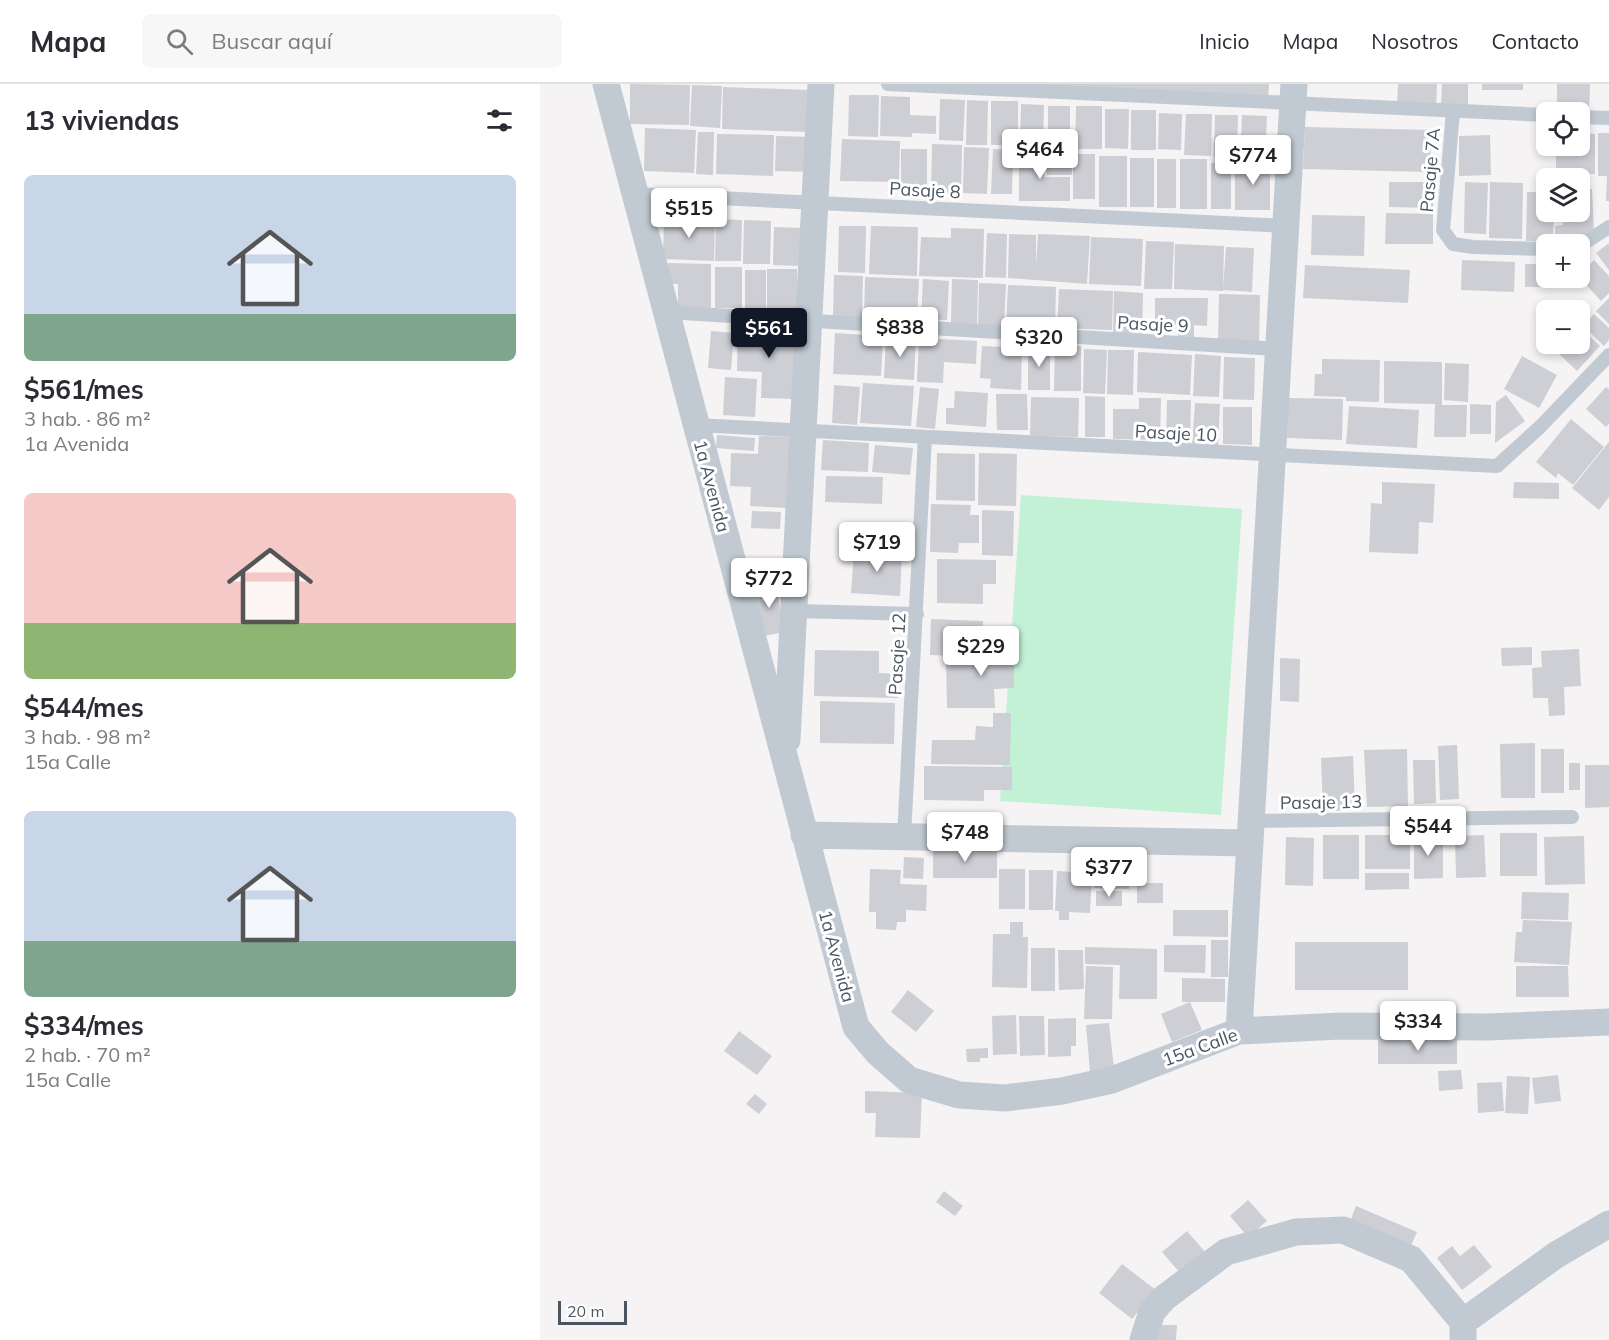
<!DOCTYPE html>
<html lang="es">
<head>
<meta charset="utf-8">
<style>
	body { margin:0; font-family:Mulish,sans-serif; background:#f7f7f7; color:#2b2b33; height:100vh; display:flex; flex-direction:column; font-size:22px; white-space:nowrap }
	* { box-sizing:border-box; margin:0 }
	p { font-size:20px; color:#7c7c81 }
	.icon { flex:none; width:33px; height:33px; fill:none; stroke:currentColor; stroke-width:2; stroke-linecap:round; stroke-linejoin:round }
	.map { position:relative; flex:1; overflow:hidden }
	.drawer { display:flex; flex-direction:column; background:#fff; width:540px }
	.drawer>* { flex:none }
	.fabs { position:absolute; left:996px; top:18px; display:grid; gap:12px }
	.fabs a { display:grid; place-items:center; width:54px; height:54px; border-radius:9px; background:#fff; box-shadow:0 3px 9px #0003; font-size:30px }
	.scale { position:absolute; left:18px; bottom:15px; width:69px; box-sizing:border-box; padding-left:6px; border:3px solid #4a5661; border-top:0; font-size:16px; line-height:21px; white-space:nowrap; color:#4a5661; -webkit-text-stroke:4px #fff; paint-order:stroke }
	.price { position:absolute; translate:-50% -51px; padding:0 14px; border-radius:6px; background:#fff; color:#222; font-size:20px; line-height:39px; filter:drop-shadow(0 2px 3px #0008) }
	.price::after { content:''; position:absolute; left:50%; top:36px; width:18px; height:14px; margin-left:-9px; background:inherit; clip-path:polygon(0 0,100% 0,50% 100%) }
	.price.on { background:#111827; color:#fff }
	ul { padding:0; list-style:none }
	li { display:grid; align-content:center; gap:12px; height:318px; padding:0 24px }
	li span { display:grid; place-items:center; height:186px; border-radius:9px; color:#555 }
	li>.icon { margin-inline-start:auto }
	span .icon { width:108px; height:108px; fill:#fffc; stroke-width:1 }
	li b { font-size:26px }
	h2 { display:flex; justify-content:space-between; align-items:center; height:72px; padding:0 24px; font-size:26px }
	header { display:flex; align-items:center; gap:36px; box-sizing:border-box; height:84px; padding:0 30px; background:#fff; border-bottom:2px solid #e1e1e2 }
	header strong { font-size:28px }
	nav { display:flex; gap:33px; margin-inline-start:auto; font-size:21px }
	.search { width:420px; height:54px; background:#f7f7f7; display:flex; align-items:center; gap:15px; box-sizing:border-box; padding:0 21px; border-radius:9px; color:#7c7c81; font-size:22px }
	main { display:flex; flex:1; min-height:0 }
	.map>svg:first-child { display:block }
	.green { fill:#c3f1d5 }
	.building { fill:#cdcfd5 }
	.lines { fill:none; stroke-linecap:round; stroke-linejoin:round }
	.service { stroke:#c1cad2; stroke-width:14 }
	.minor { stroke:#c1cad2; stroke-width:27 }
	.labels { text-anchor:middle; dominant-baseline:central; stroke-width:6; stroke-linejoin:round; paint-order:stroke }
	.street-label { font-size:18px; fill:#4a5661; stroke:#fff }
</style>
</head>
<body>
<header>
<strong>Mapa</strong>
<div class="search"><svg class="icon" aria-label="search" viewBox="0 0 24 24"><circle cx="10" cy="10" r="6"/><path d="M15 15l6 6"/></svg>Buscar aquí</div>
<nav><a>Inicio</a><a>Mapa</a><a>Nosotros</a><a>Contacto</a></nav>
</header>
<main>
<section class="drawer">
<h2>13 viviendas<svg class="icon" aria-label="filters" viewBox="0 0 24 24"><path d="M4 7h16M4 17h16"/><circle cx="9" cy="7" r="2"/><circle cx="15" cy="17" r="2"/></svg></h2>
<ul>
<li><span style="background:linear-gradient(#c9d6e8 75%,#7fa58c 0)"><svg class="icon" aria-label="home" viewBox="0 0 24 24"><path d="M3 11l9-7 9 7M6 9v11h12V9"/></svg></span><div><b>$561/mes</b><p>3 hab. · 86 m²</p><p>1a Avenida</p></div></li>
<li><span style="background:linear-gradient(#f6c9c9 70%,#8fb573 0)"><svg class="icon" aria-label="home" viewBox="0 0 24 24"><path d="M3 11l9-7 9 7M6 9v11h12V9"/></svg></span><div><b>$544/mes</b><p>3 hab. · 98 m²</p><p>15a Calle</p></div></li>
<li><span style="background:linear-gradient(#c9d6e8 70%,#7fa58c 0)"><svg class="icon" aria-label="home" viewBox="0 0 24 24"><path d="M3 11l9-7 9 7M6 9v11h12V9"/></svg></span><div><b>$334/mes</b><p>2 hab. · 70 m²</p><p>15a Calle</p></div></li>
</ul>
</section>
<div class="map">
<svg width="1069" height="1256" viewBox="0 0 1069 1256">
	<rect width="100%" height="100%" fill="#f5f3f3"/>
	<path class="green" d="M481 411 702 425 681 731 460 717Z"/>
	<path class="building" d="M90 0 150 1 149 41 90 40Z
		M459 0H729L728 14Z
		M858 0H897L896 24 857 21Z
		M902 0H928V21H901Z
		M942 0H983V6H942Z
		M1017 0H1050L1049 30 1017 28Z
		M152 1 182 2 180 44 150 42Z
		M183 3 270 6 269 48 182 45Z
		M309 11H339L338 53 308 52Z
		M341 12 370 13V31L396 32V50L372 49V53L340 52Z
		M400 15 425 16 423 57 399 56Z
		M427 16 448 17 447 61H426Z
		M451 17H478V61H451Z
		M481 20 504 21 503 61 480 60Z
		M508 22H530V62H508Z
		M536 22H562V65H535Z
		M565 25H589L588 65 565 64Z
		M591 26H616V66H591Z
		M619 29 642 30 641 66 618 65Z
		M646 30H672L671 72 644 71Z
		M675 31H698L697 74 674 73Z
		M702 31 727 32 725 75H700Z
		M765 43 891 46 890 88 763 85Z
		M105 44 156 46 154 89 104 87Z
		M158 48H174L173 91 156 90Z
		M1040 49 1055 50V90H1036V94H1016V62H1040Z
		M1058 49H1069V117H1066L1067 92H1058Z
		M177 50 234 51 233 92 176 90Z
		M950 51 951 91 919 92V52Z
		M236 52 274 53 273 88 235 87Z
		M302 55 360 57 359 98 300 97Z
		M392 60 422 61 421 110H391Z
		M424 63 449 64 447 110 423 109Z
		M361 65H387V107H361Z
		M453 65 473 66 472 110H451Z
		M479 67H504V93H530V117H479Z
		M507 68H532V91H507Z
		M533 70H555V115H533Z
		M559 72H587V123H559Z
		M590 74H614V123H590Z
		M617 75H636V124H617Z
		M640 75H667V125H640Z
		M671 79H691V125H671Z
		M695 79H730V126H695Z
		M849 98H893V124L849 123Z
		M925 98 948 99 946 150 924 149Z
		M950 98 983 99 982 155 949 154Z
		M1052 105 1054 148 1035 158 1015 159V142L1023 141V128H1040V106Z
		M987 108H1006V128H1014L1013 158 986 157Z
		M846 129 893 130V160H845Z
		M772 131 825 132 824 172 771 171Z
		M124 134 175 135 174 177 123 175Z
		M176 135 202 136 201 177H175Z
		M204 136 231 137 230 180H203Z
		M299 142H326L325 189 298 188Z
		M331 142 378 143 377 192 329 190Z
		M234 143 263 144 262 182 233 181Z
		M411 144 444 145 443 194 379 192 381 153 411 154Z
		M447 149 467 150 466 194 445 193Z
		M469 150 496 151V182L498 150 550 152 547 200 468 194Z
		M551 153 603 155 601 202 549 200Z
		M606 157 634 158 632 205H604Z
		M1069 159V186L1056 169Z
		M635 160 684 162 683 207 634 205Z
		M686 163 714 164 712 208 683 206Z
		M922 176 975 178 974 208 921 206Z
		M1054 176 1069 192V209L1061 217 1040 194V190Z
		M128 179 171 180V226L138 225V200H128Z
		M985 180H1006V194H1029V203H985Z
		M765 181 870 186 868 219 763 214Z
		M175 183H202V224H175Z
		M227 185H257V229H227Z
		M205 186H226V226H205Z
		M294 191 323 192 322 233 293 232Z
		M325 193 379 195 377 236 324 234Z
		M383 195 409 197 407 236 381 235Z
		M412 195 438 196 437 240 411 239Z
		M439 199 466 200 464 245 438 244Z
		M468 201 516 203 515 246 466 244Z
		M519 205 573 207 572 246 517 244Z
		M574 207 603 209 602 250 573 249Z
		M679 210 720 211 719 262 678 261Z
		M615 214H668L667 242 654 241V253L638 252V241H615Z
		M1069 214V240L1056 227Z
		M1054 230 1069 244V256L1064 262 1043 242Z
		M198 242 257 245 254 315 221 314 222 288 197 287Z
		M1040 243 1060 262 1037 287 1016 267 1023 260H1040Z
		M171 247 194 249 191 286 168 284Z
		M295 249 343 252 341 292 293 290Z
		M346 253 376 254 374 296 344 294Z
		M379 254 437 257 436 280 404 278 403 299 377 298Z
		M488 261H510V306H488Z
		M442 262 482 264 481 306 450 304 451 295 440 294Z
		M515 262H541V307H514Z
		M544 265 567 266 565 310 543 309Z
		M568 266H594L593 311 567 310Z
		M598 268 652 271 650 311 597 308Z
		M655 270 681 272 679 313 653 312Z
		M982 272 1017 291 999 324 964 305Z
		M684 273 715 274 714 316 683 315Z
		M782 275 840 276 839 318 806 317V313L774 312 775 290H782Z
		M844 277 902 278V321H927L926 353H894L895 320 844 319Z
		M905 279 929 280 928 318 904 316Z
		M185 293 217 295 215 333 183 331Z
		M323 299 374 302 371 342 320 339Z
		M294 301 320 303 317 341 292 339Z
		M380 303 399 305 395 345 376 343Z
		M1066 303 1069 305V340L1066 343 1046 325Z
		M415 307 448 309 446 343 406 340V324H414Z
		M456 310H487L488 346H457Z
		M966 311 985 337 955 359 956 318Z
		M545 312 565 313V353H545Z
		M491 313 539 314 538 353 490 352Z
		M599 314H621L620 356 573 355V325H599Z
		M748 314 803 315 802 356 747 354Z
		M627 316H651L650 361 626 360Z
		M655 319 680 320 678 361 652 360Z
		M930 320 951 321V350H930Z
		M809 322 879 326 877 364 806 360Z
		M683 323H712V361L683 360Z
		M1031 335 1064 363 1033 401 1018 389 1016 394 996 378Z
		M177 351 215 354 214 367 176 364Z
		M219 352 252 353 248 424 210 422 211 403 190 402 191 369 218 370Z
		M283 356 329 359 328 388 281 386Z
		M1069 358V413L1059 426 1032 404Z
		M335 361 373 364 370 391 332 388Z
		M397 369 435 370V417L396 416Z
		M439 369 477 370 476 422 438 421Z
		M286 392 343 393 342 420 285 418Z
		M842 398 895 400 893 439 879 438 878 470 829 468 831 419 842 420Z
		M974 398 1019 399V415L973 414Z
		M391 420 431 421 430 431H439V459H419L418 469 390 468Z
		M442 426 474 427 473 472 442 471Z
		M212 427 241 428 240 445 211 444Z
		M314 467 362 469 360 512 311 509Z
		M397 475 456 476V500H443V520L397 519Z
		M235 498 245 548 223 552 213 502Z
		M391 535 443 537 442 573 390 571Z
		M447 555H474V604L454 605 455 624H407L406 578 447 577Z
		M992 563V581L962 582 961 564Z
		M1039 565 1041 602 1024 603 1025 631 1009 632 1008 614H993L992 584 1002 583 1001 567Z
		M275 566 339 567V589L358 590V614L274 612Z
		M740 574 760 575 759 618 740 617Z
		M280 617 355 619 354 660 280 659Z
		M453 629H471L470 681 391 680 392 656H435L436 642 453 643Z
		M995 659V714H961L960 660Z
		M917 661 919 715 900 716 898 662Z
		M867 665 868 722 827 723 824 666Z
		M1001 665H1024V709H1001Z
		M813 672 815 726 783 727 781 674Z
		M873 676H895L896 719 874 720Z
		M1029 679H1040V706H1029Z
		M1045 681H1069V723L1045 724Z
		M384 682 472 683V706H444V717L384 716Z
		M960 749H997V792H960Z
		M783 751H819V795H783Z
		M825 751H870V785H825Z
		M944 751 946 793 916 794 915 752Z
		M874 752H903V794L874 795Z
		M1044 752 1045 800 1005 801 1004 753Z
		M746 753 774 754 773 802 745 801Z
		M393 764H457V794H393Z
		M364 773 384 774 383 795 363 794Z
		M554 774H589V805L554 804Z
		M330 785 361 786 360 800 387 801 386 827 366 826V838H357L356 846 336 845V828H329Z
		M459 785H485V825H459Z
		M489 786H513V826H489Z
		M517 787 552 789 550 829 529 828V836H519V827H515Z
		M825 789H869V805L825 806Z
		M597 799H623V819H597Z
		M556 807H582V822H556Z
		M982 808 1029 809 1028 836 981 835Z
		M633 826H688V853L633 852Z
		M983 836 1032 838 1029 881 974 878 976 848H982Z
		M470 838H483V853H488L487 904 452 903 453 850H470Z
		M671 856H688V893H671Z
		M755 858H868V906H755Z
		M624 861H666L665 889 624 888Z
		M545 863 617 865V915H579L580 881 545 880Z
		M491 864H515V907H491Z
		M518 866H543L544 905 519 906Z
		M546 882 573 883 572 935H544Z
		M976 882H1028L1029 913H976Z
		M642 894 685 895V918H650L662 946 632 958 621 930 650 918H642Z
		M368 906 394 927 376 948 351 928Z
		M476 931 477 970 453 971 452 932Z
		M479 932H504L505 971 480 972Z
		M536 934V962H531V972L508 973V935Z
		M569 939 574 985 550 988 546 941Z
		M199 947 232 972 217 991 184 967Z
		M838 955H917V980H838Z
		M448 964V974H440V978H427L426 965Z
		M921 986 923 1005 899 1007 898 987Z
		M1018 991 1021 1017 995 1020 992 994Z
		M967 992 990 993 988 1030 965 1029Z
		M962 998 964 1027 938 1029 937 999Z
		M325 1007 382 1009 380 1054 335 1053 336 1029H325Z
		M215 1010 227 1020 219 1030 206 1020Z
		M404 1107 423 1122 415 1132 396 1118Z
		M708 1116 727 1137 708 1153 690 1132Z
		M816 1122 877 1148 869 1166 809 1140Z
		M647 1147 666 1169 641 1190 622 1168Z
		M934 1161 952 1183 922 1206 897 1174 912 1162 920 1172Z
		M582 1180 616 1206 592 1235 559 1209Z
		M609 1241H637L636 1256H609Z"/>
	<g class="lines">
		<path class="service" d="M348 0 1006 31
			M913 27 903 146 913 160 933 163 1006 165
			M1040 33 1069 34
			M95 110 746 142
			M1040 162 1069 143
			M126 228 738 265
			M155 341 957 382 1001 342 1069 271
			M254 527 377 530
			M711 737 1032 733
			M364 752 385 353"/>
		<path class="minor" d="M66 0 316 943 338 969 369 996 419 1011 465 1014 522 1007 572 996 699 947 800 942 947 943 1069 938
			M247 656 281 0
			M264 751 710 759
			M699 947 754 0
			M923 1238 1016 1171 1069 1140
			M603 1256 612 1228 624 1214 686 1168 756 1148 803 1146 871 1175 923 1238V1256"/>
	</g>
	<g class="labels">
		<g class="street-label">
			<text transform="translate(890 86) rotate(-85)">Pasaje 7A</text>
			<text transform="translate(385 106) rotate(3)">Pasaje 8</text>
			<text transform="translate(613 240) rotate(3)">Pasaje 9</text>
			<text transform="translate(636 349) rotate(3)">Pasaje 10</text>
			<text transform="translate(172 402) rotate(75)">1a Avenida</text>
			<text transform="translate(357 570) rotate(-87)">Pasaje 12</text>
			<text transform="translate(781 718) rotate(-1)">Pasaje 13</text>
			<text transform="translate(297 872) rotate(75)">1a Avenida</text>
			<text transform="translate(660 963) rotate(-20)">15a Calle</text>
		</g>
	</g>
</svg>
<div class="fabs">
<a><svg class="icon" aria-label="locate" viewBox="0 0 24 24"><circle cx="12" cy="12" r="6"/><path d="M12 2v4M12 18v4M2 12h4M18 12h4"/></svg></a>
<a><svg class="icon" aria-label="layers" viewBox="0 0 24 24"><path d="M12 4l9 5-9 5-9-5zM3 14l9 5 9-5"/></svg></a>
<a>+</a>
<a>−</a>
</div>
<div class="scale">20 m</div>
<b class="price" style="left:500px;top:96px">$464</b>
<b class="price" style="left:713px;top:102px">$774</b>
<b class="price" style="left:149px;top:155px">$515</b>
<b class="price" style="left:360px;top:274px">$838</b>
<b class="price on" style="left:229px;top:275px">$561</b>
<b class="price" style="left:499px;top:284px">$320</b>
<b class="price" style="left:337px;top:489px">$719</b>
<b class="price" style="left:229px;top:525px">$772</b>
<b class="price" style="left:441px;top:593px">$229</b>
<b class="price" style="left:888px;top:773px">$544</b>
<b class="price" style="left:425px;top:779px">$748</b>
<b class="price" style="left:569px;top:814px">$377</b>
<b class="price" style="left:878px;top:968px">$334</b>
</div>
</main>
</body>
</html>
